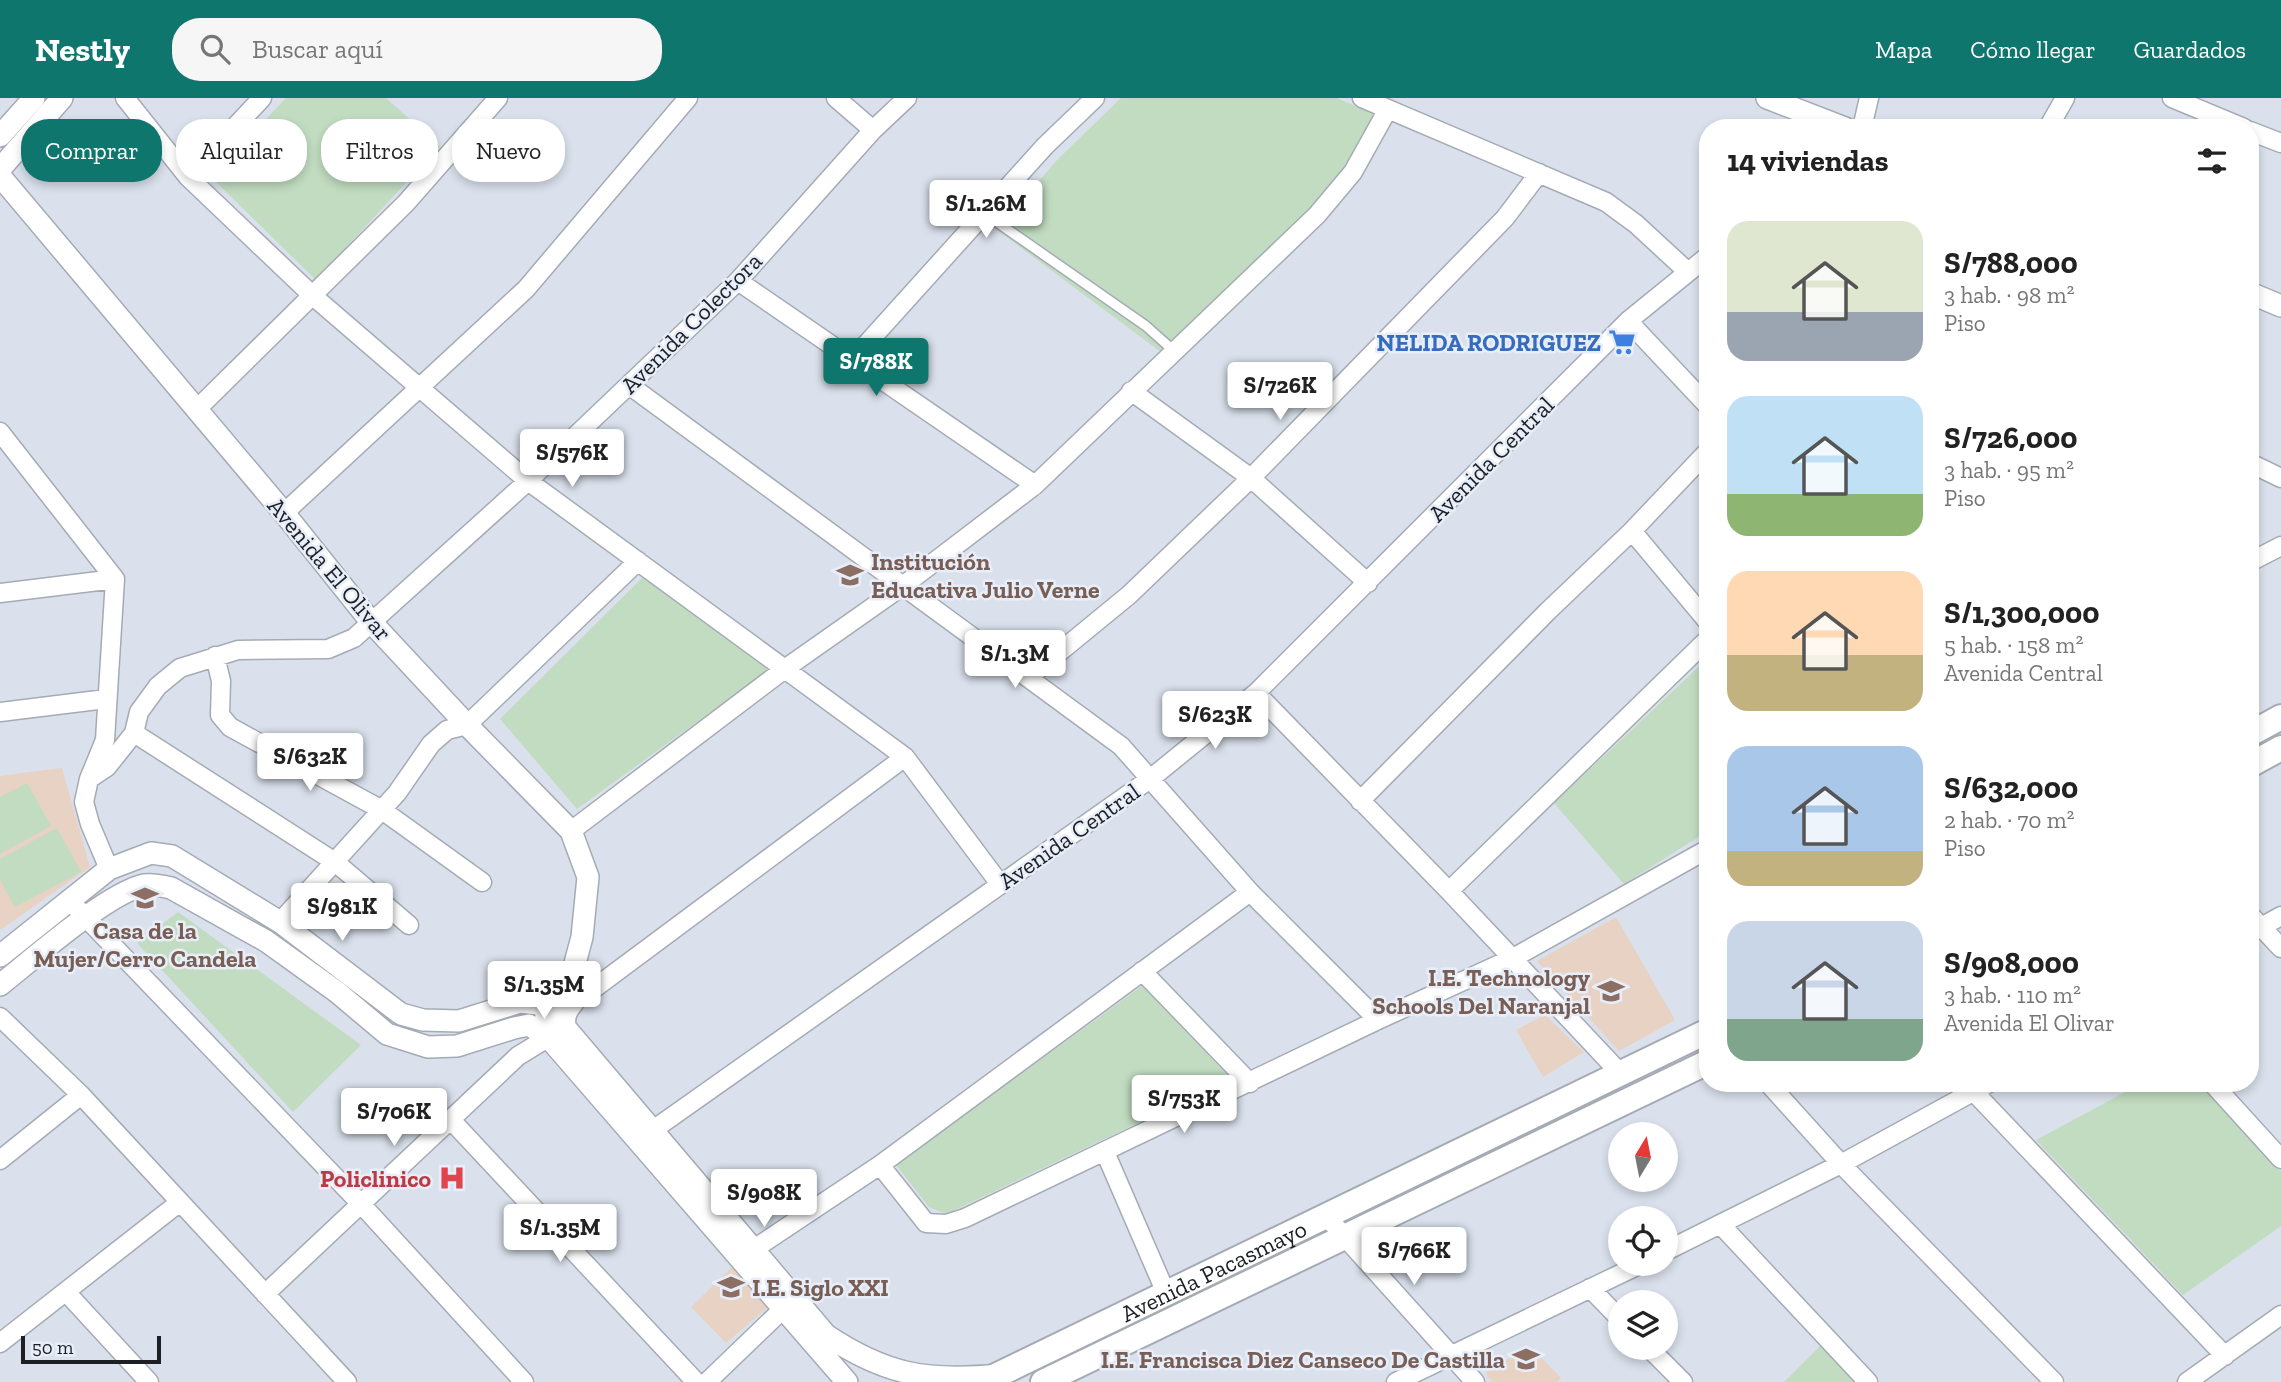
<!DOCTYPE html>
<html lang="es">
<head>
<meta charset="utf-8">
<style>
	body { margin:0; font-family:"Zilla Slab",serif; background:#f6f6f6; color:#222; height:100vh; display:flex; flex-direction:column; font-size:26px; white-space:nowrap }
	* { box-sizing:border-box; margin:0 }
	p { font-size:23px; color:#767676 }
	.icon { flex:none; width:38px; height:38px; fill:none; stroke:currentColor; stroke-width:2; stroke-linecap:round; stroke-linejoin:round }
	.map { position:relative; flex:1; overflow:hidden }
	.details { position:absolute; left:1699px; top:21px; width:560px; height:973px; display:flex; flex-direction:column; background:#fff; border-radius:28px; box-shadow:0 4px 10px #0003 }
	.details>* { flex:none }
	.banner { position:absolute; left:21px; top:21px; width:665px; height:63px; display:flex; gap:14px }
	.needle { width:46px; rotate:10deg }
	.fabs { position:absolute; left:1608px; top:1024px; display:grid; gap:14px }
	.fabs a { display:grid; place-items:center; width:70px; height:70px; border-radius:50%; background:#fff; box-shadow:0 4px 10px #0003; font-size:35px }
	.scale { position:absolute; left:21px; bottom:18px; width:140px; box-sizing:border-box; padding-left:7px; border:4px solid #1c1f23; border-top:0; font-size:19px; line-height:24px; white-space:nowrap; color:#1c1f23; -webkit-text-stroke:5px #e8eef9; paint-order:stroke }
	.price { position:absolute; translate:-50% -60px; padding:0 16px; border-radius:7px; background:#fff; color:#222; font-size:23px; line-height:46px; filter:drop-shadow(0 2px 4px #0008) }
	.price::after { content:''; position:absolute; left:50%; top:42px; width:21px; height:16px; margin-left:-10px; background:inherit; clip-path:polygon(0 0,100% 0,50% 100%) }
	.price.on { background:#0f766e; color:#fff }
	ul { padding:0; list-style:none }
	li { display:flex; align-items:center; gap:21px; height:175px; padding:0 28px }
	li span { display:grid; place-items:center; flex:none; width:196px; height:140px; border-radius:21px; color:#555 }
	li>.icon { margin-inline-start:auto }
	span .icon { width:84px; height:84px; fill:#fffc; stroke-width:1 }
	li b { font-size:30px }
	h2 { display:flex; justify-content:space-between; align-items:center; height:84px; padding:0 28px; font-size:30px }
	.pill { padding:0 24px; border-radius:28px; background:#fff; box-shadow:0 4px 10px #0003; font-size:24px; line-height:63px }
	.pill.on { background:#0f766e; color:#fff }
	header { display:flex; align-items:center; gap:42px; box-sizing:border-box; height:98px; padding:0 35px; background:#0f766e; color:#fff }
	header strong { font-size:33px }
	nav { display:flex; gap:38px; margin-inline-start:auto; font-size:24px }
	.search { width:490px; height:63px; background:#f6f6f6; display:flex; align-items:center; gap:18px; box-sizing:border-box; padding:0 24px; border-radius:28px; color:#767676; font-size:26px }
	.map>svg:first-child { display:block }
	.education { fill:#e7d2c4 }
	.green { fill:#c1dcc0 }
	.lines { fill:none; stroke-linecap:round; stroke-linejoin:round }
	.service-casing { stroke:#a5abb5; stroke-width:12 }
	.minor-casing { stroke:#a5abb5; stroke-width:21 }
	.tertiary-casing { stroke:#a5abb5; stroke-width:24 }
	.secondary-casing { stroke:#a5abb5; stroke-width:28 }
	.service { stroke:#fff; stroke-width:9 }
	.minor { stroke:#fff; stroke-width:18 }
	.tertiary { stroke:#fff; stroke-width:21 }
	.secondary { stroke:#fff; stroke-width:24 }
	.labels { text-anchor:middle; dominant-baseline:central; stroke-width:5; stroke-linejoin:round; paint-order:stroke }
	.street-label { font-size:24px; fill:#1c1f23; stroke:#e8eef9 }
	.shop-label { font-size:24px; font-weight:bold; fill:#366cbe; stroke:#e8eef9; text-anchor:end }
	.education-label { font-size:24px; font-weight:bold; fill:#785e54; stroke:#e8eef9; text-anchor:start }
	.health-label { font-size:24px; font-weight:bold; fill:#be3a42; stroke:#e8eef9; text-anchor:end }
</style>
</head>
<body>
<header>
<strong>Nestly</strong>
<div class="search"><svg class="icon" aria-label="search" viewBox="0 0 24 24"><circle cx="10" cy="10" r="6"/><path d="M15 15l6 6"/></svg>Buscar aquí</div>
<nav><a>Mapa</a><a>Cómo llegar</a><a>Guardados</a></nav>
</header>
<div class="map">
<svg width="2281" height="1284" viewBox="0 0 2281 1284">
	<rect width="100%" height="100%" fill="#dae1ec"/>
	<path class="education" d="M62 670 90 769 0 832V678Z
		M1616 819 1675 922 1619 953 1537 863Z
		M1545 917 1584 954 1543 979 1516 932Z
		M732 1169 768 1209 726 1245 691 1209Z
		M1532 1250 1561 1280 1557 1284H1493L1487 1278V1271Z"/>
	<path class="green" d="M286 0H386L440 48 316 182 211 79Z
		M1121 0H1337L1375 17 1346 67 1309 113 1161 254 997 132 1057 62Z
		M644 478 771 570 577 711 500 621Z
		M1708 560V733L1624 786 1554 705Z
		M27 685 51 728 0 756V699Z
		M57 730 81 774 15 809 0 782V761Z
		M178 814 361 947 293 1014 137 845Z
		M1142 888 1231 981 946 1116 929 1109 896 1067Z
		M2142 985H2201L2281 1074V1128L2183 1197 2036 1042Z
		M1822 1246 1857 1284H1784Z"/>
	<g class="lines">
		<defs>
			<path id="service" d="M984 115 1146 228 1174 253"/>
			<path id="minor" d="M125 0 188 79 313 198 528 383 905 659 1000 786
				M836 0 873 32
				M1362 0 1606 104 1636 126 1688 174
				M2172 0 2244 30
				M1862 30 1869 0
				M2048 30 2065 0
				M2250 33 2281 45
				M188 79 262 0
				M738 183 1035 387
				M1628 223 1708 308
				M853 261 1045 48 1095 0
				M629 287 1121 648 1250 794 1378 922
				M1131 293 1251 380 1368 485
				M197 311 406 105 498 0
				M0 334 115 481 105 642 89 681 84 704 90 726 109 771
				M2250 365 2281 380
				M284 415 526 191 688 0
				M1632 433 1708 524
				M2250 464 2281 448
				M0 495 115 481
				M215 558 221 583 220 617 230 629 382 712 482 784
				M1029 579 1129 497 1251 380 1505 120 1539 75
				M1256 595 1449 793 1621 976
				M0 614 106 601
				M134 635 335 764 409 827
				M89 681 107 669 134 635 139 614 158 588 180 570 238 552 328 551 354 540 528 383 738 183 873 32 907 0
				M1360 703 1548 513 1632 433 1708 353
				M571 733 786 570 904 487 1035 387 1317 117 1353 74 1388 11
				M1449 793 1708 541
				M69 802 362 1107 524 1284
				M2250 817 2281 850
				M280 824 397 695 431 646 447 632 467 627 638 463
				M2254 833 2281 818
				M1142 873 1250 985
				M577 894 596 889 905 659
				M0 919 81 997 347 1284
				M1768 985 1841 1066 2054 1284
				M2212 985 2281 1061
				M1974 994 2225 1258
				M451 1022 696 1284
				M643 1039 1150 681 1256 595 1628 223 1708 158
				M1105 1054 1166 1195
				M0 1062 81 997
				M880 1067 926 1125 946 1126 965 1120 1378 922 1513 860 1708 751
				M1326 1118 1475 1284
				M1721 1127 1868 1284
				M1666 1153 1841 1066 1989 985
				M742 1159 880 1067 1250 794
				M1590 1190 1620 1221
				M66 1194 149 1284
				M265 1196 518 958 557 934
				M0 1245 180 1104
				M1649 1250 1683 1284
				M707 1284 783 1211
				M1396 1284 1641 1166
				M2187 1284 2281 1217"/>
			<path id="tertiary" d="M1767 0 1845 30
				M0 38 34 0
				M0 71 62 0
				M0 78 284 415 372 525 467 627 571 733 588 779 582 839 570 884
				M2250 195 2281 208
				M0 858 109 771 151 755 172 758 280 824 401 916 423 922 459 923 520 904 539 906 558 921 826 1237C886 1277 927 1284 999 1277
				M0 887C33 861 106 796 144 787 153 786 163 788 171 790L266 843 337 894 387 936 428 949 457 948 514 930 529 927 549 940 847 1284
				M546 925C545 915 548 895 555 887 562 880 575 883 577 893 579 905 562 908 565 928"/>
			<g id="secondary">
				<path d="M2250 636 2281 619"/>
				<path d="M2250 667 2281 650"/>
				<path id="s1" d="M983 1284 1708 933"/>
				<path d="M1043 1284 1708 964"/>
			</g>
		</defs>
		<use href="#service" class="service-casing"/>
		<use href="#minor" class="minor-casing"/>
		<use href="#tertiary" class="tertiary-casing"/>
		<use href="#secondary" class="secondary-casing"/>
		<use href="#service" class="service"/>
		<use href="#minor" class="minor"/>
		<use href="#tertiary" class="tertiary"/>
		<use href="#secondary" class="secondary"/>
	</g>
	<defs>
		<symbol id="supermarket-bare" viewBox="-9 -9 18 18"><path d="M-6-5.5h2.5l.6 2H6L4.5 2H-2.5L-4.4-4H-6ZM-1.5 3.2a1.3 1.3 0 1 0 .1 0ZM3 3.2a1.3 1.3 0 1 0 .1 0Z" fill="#3f7fe0" stroke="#e8eef9" stroke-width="2.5" paint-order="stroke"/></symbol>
		<symbol id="school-bare" viewBox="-9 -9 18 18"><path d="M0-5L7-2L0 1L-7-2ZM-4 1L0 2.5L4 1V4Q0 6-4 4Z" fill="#8d6e63" stroke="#e8eef9" stroke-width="2.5" paint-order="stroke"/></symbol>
		<symbol id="hospital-bare" viewBox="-9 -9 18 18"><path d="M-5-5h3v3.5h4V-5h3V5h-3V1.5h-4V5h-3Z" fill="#e0444e" stroke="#e8eef9" stroke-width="2.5" paint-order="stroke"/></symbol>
	</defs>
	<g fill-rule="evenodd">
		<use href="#supermarket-bare" x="1603" y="225" width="38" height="38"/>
		<use href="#school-bare" x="831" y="458" width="38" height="38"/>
		<use href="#school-bare" x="126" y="781" width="38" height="38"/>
		<use href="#school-bare" x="1592" y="874" width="38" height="38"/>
		<use href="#hospital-bare" x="433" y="1061" width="38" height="38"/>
		<use href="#school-bare" x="712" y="1170" width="38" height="38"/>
		<use href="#school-bare" x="1507" y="1242" width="38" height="38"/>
	</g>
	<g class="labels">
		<g class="street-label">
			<text transform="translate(691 225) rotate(-45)">Avenida Colectora</text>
			<text transform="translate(1491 361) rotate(-45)">Avenida Central</text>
			<text transform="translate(330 471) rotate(50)">Avenida El Olivar</text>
			<text transform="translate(1069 738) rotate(-35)">Avenida Central</text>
			<text stroke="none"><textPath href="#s1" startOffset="256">Avenida Pacasmayo</textPath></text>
		</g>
		<g class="shop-label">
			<text x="1601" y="244">NELIDA RODRIGUEZ</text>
		</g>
		<g class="education-label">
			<text x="871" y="463">Institución<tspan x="871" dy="28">Educativa Julio Verne</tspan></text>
			<text x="145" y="832" text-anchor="middle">Casa de la<tspan x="145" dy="28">Mujer/Cerro Candela</tspan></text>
			<text x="1590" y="879" text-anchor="end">I.E. Technology<tspan x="1590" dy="28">Schools Del Naranjal</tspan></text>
			<text x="752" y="1189">I.E. Siglo XXI</text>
			<text x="1505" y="1261" text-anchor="end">I.E. Francisca Diez Canseco De Castilla</text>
		</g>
		<g class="health-label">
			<text x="431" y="1080">Policlinico</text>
		</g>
	</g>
</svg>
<div class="fabs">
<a><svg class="needle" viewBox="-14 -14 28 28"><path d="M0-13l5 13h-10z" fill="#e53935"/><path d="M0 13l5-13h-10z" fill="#767676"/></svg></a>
<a><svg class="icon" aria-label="locate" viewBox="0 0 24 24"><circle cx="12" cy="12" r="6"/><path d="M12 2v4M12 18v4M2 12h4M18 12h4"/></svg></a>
<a><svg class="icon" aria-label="layers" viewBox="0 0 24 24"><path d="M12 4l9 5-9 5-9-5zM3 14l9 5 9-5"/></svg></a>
</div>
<div class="scale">50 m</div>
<b class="price" style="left:986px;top:142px">S/1.26M</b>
<b class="price on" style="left:876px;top:300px">S/788K</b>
<b class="price" style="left:1280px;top:324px">S/726K</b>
<b class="price" style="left:572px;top:391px">S/576K</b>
<b class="price" style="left:1015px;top:592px">S/1.3M</b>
<b class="price" style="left:1215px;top:653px">S/623K</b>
<b class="price" style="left:310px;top:695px">S/632K</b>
<b class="price" style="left:342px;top:845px">S/981K</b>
<b class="price" style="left:544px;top:923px">S/1.35M</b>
<b class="price" style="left:1184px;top:1037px">S/753K</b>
<b class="price" style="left:394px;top:1050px">S/706K</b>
<b class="price" style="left:764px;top:1131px">S/908K</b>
<b class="price" style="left:560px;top:1166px">S/1.35M</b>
<b class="price" style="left:1414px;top:1189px">S/766K</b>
<div class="banner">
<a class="pill on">Comprar</a>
<a class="pill">Alquilar</a>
<a class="pill">Filtros</a>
<a class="pill">Nuevo</a>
</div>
<section class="details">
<h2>14 viviendas<svg class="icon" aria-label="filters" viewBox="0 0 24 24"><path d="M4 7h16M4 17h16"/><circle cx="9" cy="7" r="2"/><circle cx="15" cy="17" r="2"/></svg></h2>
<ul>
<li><span style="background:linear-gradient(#dfe7d0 65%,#9aa5b1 0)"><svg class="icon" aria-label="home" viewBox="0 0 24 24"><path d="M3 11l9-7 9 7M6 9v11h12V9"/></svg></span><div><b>S/788,000</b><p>3 hab. · 98 m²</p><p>Piso</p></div></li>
<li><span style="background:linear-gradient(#bfe0f5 70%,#8fb573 0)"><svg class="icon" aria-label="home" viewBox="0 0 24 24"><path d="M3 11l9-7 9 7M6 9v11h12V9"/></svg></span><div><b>S/726,000</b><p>3 hab. · 95 m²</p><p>Piso</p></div></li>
<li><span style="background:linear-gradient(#ffd9b3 60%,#c2b280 0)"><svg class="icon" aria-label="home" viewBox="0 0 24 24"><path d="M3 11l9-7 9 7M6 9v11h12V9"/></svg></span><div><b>S/1,300,000</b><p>5 hab. · 158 m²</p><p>Avenida Central</p></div></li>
<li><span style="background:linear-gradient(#a9c7e8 75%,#c2b280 0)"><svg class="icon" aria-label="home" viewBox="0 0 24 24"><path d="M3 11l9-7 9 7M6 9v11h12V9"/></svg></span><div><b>S/632,000</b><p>2 hab. · 70 m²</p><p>Piso</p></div></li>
<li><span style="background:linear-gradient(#c9d6e8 70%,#7fa58c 0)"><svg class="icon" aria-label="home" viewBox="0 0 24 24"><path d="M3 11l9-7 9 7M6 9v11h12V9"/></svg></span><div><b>S/908,000</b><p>3 hab. · 110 m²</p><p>Avenida El Olivar</p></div></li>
</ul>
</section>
</div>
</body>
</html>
